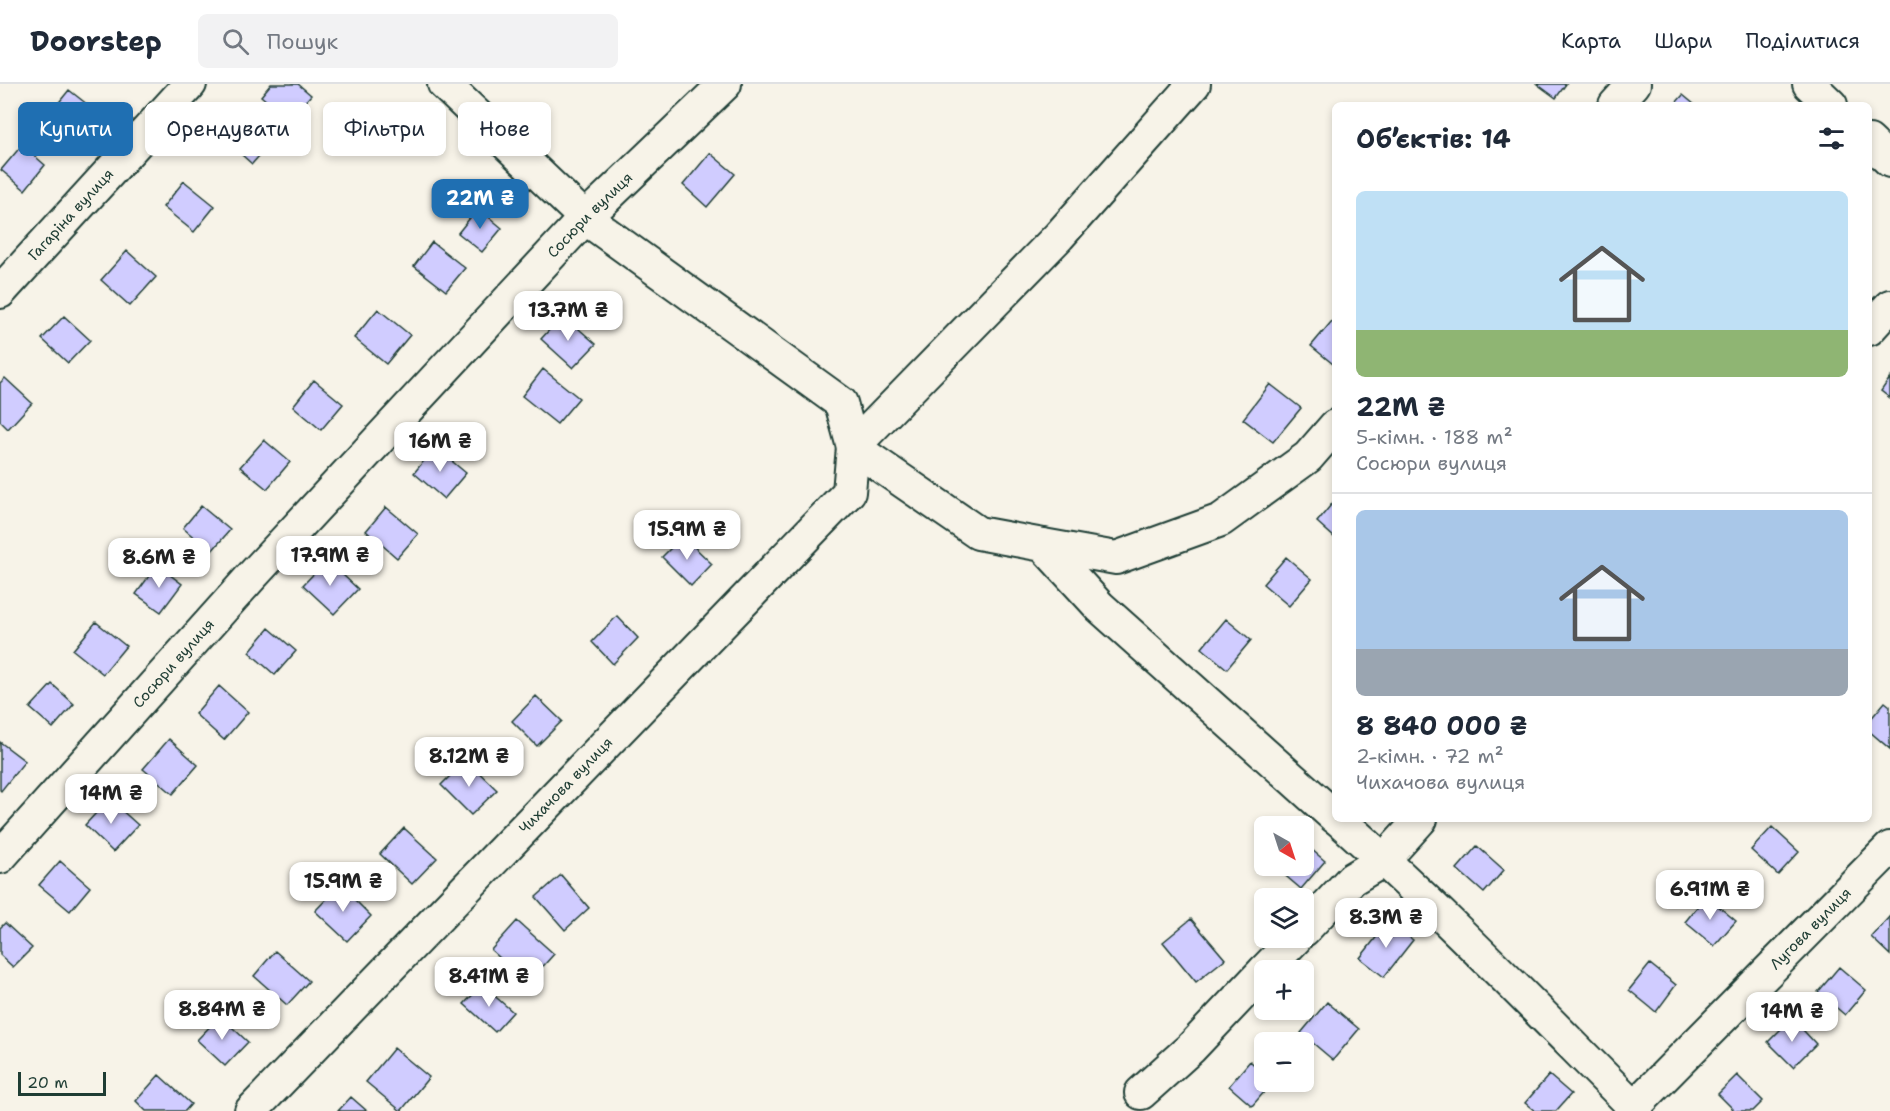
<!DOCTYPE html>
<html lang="uk">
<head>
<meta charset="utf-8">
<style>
	body { margin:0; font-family:"Shantell Sans",sans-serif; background:#f2f2f3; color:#1f2937; height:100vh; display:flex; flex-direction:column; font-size:22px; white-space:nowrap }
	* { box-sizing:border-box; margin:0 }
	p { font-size:20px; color:#747a83 }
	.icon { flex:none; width:33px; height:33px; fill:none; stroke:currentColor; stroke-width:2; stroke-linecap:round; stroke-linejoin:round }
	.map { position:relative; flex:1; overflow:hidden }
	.sheet { position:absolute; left:1332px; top:18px; width:540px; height:720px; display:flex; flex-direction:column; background:#fff; border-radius:9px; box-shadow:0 3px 9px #0003 }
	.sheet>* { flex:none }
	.banner { position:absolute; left:18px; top:18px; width:570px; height:54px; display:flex; gap:12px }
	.needle { width:39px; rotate:141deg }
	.buttons { position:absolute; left:1254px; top:732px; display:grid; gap:12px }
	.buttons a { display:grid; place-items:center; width:60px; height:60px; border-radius:9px; background:#fff; box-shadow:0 3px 9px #0003; font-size:30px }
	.scale { position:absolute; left:18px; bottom:15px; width:88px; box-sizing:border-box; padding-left:6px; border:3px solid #1f3d34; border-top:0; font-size:16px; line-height:21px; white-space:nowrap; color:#1f3d34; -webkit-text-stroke:4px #f7f3e8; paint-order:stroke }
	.price { position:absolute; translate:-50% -51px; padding:0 14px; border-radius:12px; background:#fff; color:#222; font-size:20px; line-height:39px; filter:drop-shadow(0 2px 3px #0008) }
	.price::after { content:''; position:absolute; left:50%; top:36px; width:18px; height:14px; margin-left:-9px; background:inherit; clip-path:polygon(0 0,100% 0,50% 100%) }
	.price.on { background:#1f6fb2; color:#fff }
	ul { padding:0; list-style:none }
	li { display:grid; align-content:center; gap:12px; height:318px; padding:0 24px }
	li+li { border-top:2px solid #e0e1e3 }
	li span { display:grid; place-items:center; height:186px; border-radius:9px; color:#555 }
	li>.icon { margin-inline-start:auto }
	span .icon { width:108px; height:108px; fill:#fffc; stroke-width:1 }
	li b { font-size:26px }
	h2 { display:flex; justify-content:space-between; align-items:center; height:72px; padding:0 24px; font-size:26px }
	.tag { padding:0 21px; border-radius:9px; background:#fff; box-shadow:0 3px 9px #0003; font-size:21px; line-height:54px }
	.tag.on { background:#1f6fb2; color:#fff }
	header { display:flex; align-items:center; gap:36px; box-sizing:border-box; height:84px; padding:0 30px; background:#fff; border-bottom:2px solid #e0e1e3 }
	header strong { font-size:28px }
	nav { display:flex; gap:33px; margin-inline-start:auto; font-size:21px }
	.search { width:420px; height:54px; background:#f2f2f3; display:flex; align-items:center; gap:15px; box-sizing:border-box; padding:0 21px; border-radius:9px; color:#747a83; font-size:22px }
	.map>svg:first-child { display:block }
	.building { fill:#d0ccff; stroke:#1f3d34; stroke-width:1.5 }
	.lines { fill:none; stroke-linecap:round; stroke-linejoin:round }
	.minor-casing { stroke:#1f3d34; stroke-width:36 }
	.minor { stroke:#f7f3e8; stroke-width:32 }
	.labels { text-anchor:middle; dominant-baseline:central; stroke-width:5; stroke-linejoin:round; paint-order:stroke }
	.street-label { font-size:15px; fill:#1f3d34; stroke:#f7f3e8 }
</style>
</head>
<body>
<header>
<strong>Doorstep</strong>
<div class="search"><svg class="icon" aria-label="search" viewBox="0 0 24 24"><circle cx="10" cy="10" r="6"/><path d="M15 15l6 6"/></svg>Пошук</div>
<nav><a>Карта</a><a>Шари</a><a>Поділитися</a></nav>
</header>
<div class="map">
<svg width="1890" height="1027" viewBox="0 0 1890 1027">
	<rect width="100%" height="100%" fill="#f7f3e8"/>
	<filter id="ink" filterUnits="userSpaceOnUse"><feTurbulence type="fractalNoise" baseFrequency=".0167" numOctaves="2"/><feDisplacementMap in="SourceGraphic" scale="12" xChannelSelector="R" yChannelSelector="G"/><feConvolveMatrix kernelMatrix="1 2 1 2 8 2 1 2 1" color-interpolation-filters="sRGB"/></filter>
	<g filter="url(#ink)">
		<path class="building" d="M271 0H298L311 11 289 36 261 12Z
			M1537 0H1566L1556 14Z
			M69 6 97 28 76 54 48 32Z
			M1683 11 1695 21H1674Z
			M246 29 274 55 252 80 223 54Z
			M22 61 45 81 25 106 1 86Z
			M710 69 735 90 707 123 683 101Z
			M184 97 215 122 194 148 163 123Z
			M478 124 502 144 482 168 458 149Z
			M432 158 465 184 446 207 414 182Z
			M127 167 156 193 130 222 101 196Z
			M378 225 410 251 386 280 354 254Z
			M563 231 596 260 573 284 541 255Z
			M64 232 90 256 68 279 42 255Z
			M1332 237 1335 239V278L1333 280 1311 262Z
			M543 285 579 314 557 340 522 312Z
			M5 294 32 319 8 345 0 337V299Z
			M1890 294V314L1881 307Z
			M314 296 343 320 321 346 293 322Z
			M1270 300 1301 324 1273 358 1243 335Z
			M264 356 290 378 267 405 240 383Z
			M435 363 466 389 444 415 414 389Z
			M1335 416V454L1317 438Z
			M201 422 230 446 211 468 183 444Z
			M386 423 418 450 397 474 366 447Z
			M683 452 712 480 691 502 662 473Z
			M1286 473 1312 495 1289 522 1263 500Z
			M327 476 358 505 334 530 303 501Z
			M157 481 182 500 161 528 136 510Z
			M617 532 638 554 613 580 592 558Z
			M1226 535 1251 556 1227 585 1202 564Z
			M96 538 126 562 103 590 73 566Z
			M269 544 296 567 275 591 249 568Z
			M52 600 74 620 53 644 30 624Z
			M219 602 248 628 224 656 195 630Z
			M536 612 562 637 537 662 512 637Z
			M1885 618 1890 622V665L1869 647V637Z
			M169 655 198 681 173 710 143 685Z
			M0 658 25 677 1 707 0 706Z
			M466 676 497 706 471 731 441 701Z
			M109 715 138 741 113 768 85 741Z
			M1772 743 1799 768 1778 791 1751 766Z
			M404 744 437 774 412 800 380 770Z
			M1304 759 1325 777 1301 805 1274 782H1304Z
			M1477 762 1504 786 1484 809 1457 785Z
			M60 777 90 803 70 827 39 801Z
			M561 791 589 824 565 846 536 813Z
			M340 801 371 832 347 857 315 827Z
			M1706 812 1736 837 1714 862 1685 838Z
			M1890 832V871L1871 853Z
			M1191 835 1225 875 1196 898 1163 858Z
			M517 837 554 870 528 899 491 866Z
			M1389 837 1413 856 1384 893 1360 874Z
			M5 839 32 864 13 883 0 871V844Z
			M275 867 309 897 287 921 254 892Z
			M1650 880 1676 901 1656 928 1629 906Z
			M1839 883 1866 906 1845 931 1818 908Z
			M482 901 513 928 495 948 464 920Z
			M1327 918 1359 945 1333 976 1301 949Z
			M220 932 248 958 225 982 197 956Z
			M1792 934 1816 960 1793 983 1768 958Z
			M394 964 429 993 401 1027 366 998Z
			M1250 977 1264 990V998H1273L1252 1022 1229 1002Z
			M159 991 191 1020 185 1027H146L136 1017Z
			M1549 991 1571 1010 1556 1027H1535L1525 1019Z
			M1737 991 1763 1017 1753 1027H1735L1718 1010Z
			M351 1013 367 1027H338Z"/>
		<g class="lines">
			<defs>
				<g id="minor">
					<path d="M444 0 585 134 841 319 853 363 978 449 1043 461 1100 523 1335 733"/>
					<path d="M1809 0 1831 21"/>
					<path d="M1615 21 1634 0"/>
					<path d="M1869 57 1890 77"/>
					<path id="s1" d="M0 208 190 0"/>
					<path d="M1869 245 1890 222"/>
					<path d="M1043 461 1116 474 1221 436 1308 373 1335 342"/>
					<path d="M1338 735C1441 826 1537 926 1634 1023L1630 1027"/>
					<path id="s2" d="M0 773 251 493 585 134 725 0"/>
					<path d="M1304 846 1352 795 1384 776 1421 735"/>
					<path d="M1265 886 1296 854"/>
					<path d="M1141 1009 1191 964 1264 887"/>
					<path id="s3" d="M251 1027 849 408 853 363 1059 152 1194 0"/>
					<path id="s4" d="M1637 1027 1634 1023 1890 764"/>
				</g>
			</defs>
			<use href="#minor" class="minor-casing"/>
			<use href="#minor" class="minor"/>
		</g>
	</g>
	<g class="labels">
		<g class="street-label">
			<text stroke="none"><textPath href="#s1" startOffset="105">Гагаріна вулиця</textPath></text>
			<text stroke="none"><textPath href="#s2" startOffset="872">Сосюри вулиця</textPath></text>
			<text stroke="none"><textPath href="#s2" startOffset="260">Сосюри вулиця</textPath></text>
			<text stroke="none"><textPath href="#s3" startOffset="453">Чихачова вулиця</textPath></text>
			<text stroke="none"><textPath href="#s4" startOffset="256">Лугова вулиця</textPath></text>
		</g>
	</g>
</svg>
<div class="buttons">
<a><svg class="needle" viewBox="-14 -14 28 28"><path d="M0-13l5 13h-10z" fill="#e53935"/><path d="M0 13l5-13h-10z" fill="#747a83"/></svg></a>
<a><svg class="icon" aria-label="layers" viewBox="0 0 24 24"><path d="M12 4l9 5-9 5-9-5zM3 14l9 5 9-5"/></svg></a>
<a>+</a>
<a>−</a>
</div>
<div class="scale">20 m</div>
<b class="price on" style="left:480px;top:146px">22M ₴</b>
<b class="price" style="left:568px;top:258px">13.7M ₴</b>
<b class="price" style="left:440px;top:389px">16M ₴</b>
<b class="price" style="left:687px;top:477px">15.9M ₴</b>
<b class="price" style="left:330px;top:503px">17.9M ₴</b>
<b class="price" style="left:159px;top:505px">8.6M ₴</b>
<b class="price" style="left:469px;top:704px">8.12M ₴</b>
<b class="price" style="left:111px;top:741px">14M ₴</b>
<b class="price" style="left:343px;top:829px">15.9M ₴</b>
<b class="price" style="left:1710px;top:837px">6.91M ₴</b>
<b class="price" style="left:1386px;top:865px">8.3M ₴</b>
<b class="price" style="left:489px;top:924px">8.41M ₴</b>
<b class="price" style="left:222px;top:957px">8.84M ₴</b>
<b class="price" style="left:1792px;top:959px">14M ₴</b>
<div class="banner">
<a class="tag on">Купити</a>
<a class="tag">Орендувати</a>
<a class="tag">Фільтри</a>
<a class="tag">Нове</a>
</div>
<section class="sheet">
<h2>Об’єктів: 14<svg class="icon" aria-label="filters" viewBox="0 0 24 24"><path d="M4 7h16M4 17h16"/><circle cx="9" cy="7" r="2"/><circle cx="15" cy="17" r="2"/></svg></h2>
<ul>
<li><span style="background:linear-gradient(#bfe0f5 75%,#8fb573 0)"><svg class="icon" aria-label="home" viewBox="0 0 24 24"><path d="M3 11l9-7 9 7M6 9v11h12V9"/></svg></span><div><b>22M ₴</b><p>5-кімн. · 188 m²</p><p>Сосюри вулиця</p></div></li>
<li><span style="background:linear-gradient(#a9c7e8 75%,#9aa5b1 0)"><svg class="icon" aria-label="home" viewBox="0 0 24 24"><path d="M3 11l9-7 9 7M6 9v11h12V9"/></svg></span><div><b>8 840 000 ₴</b><p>2-кімн. · 72 m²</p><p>Чихачова вулиця</p></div></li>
</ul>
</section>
</div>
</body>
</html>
